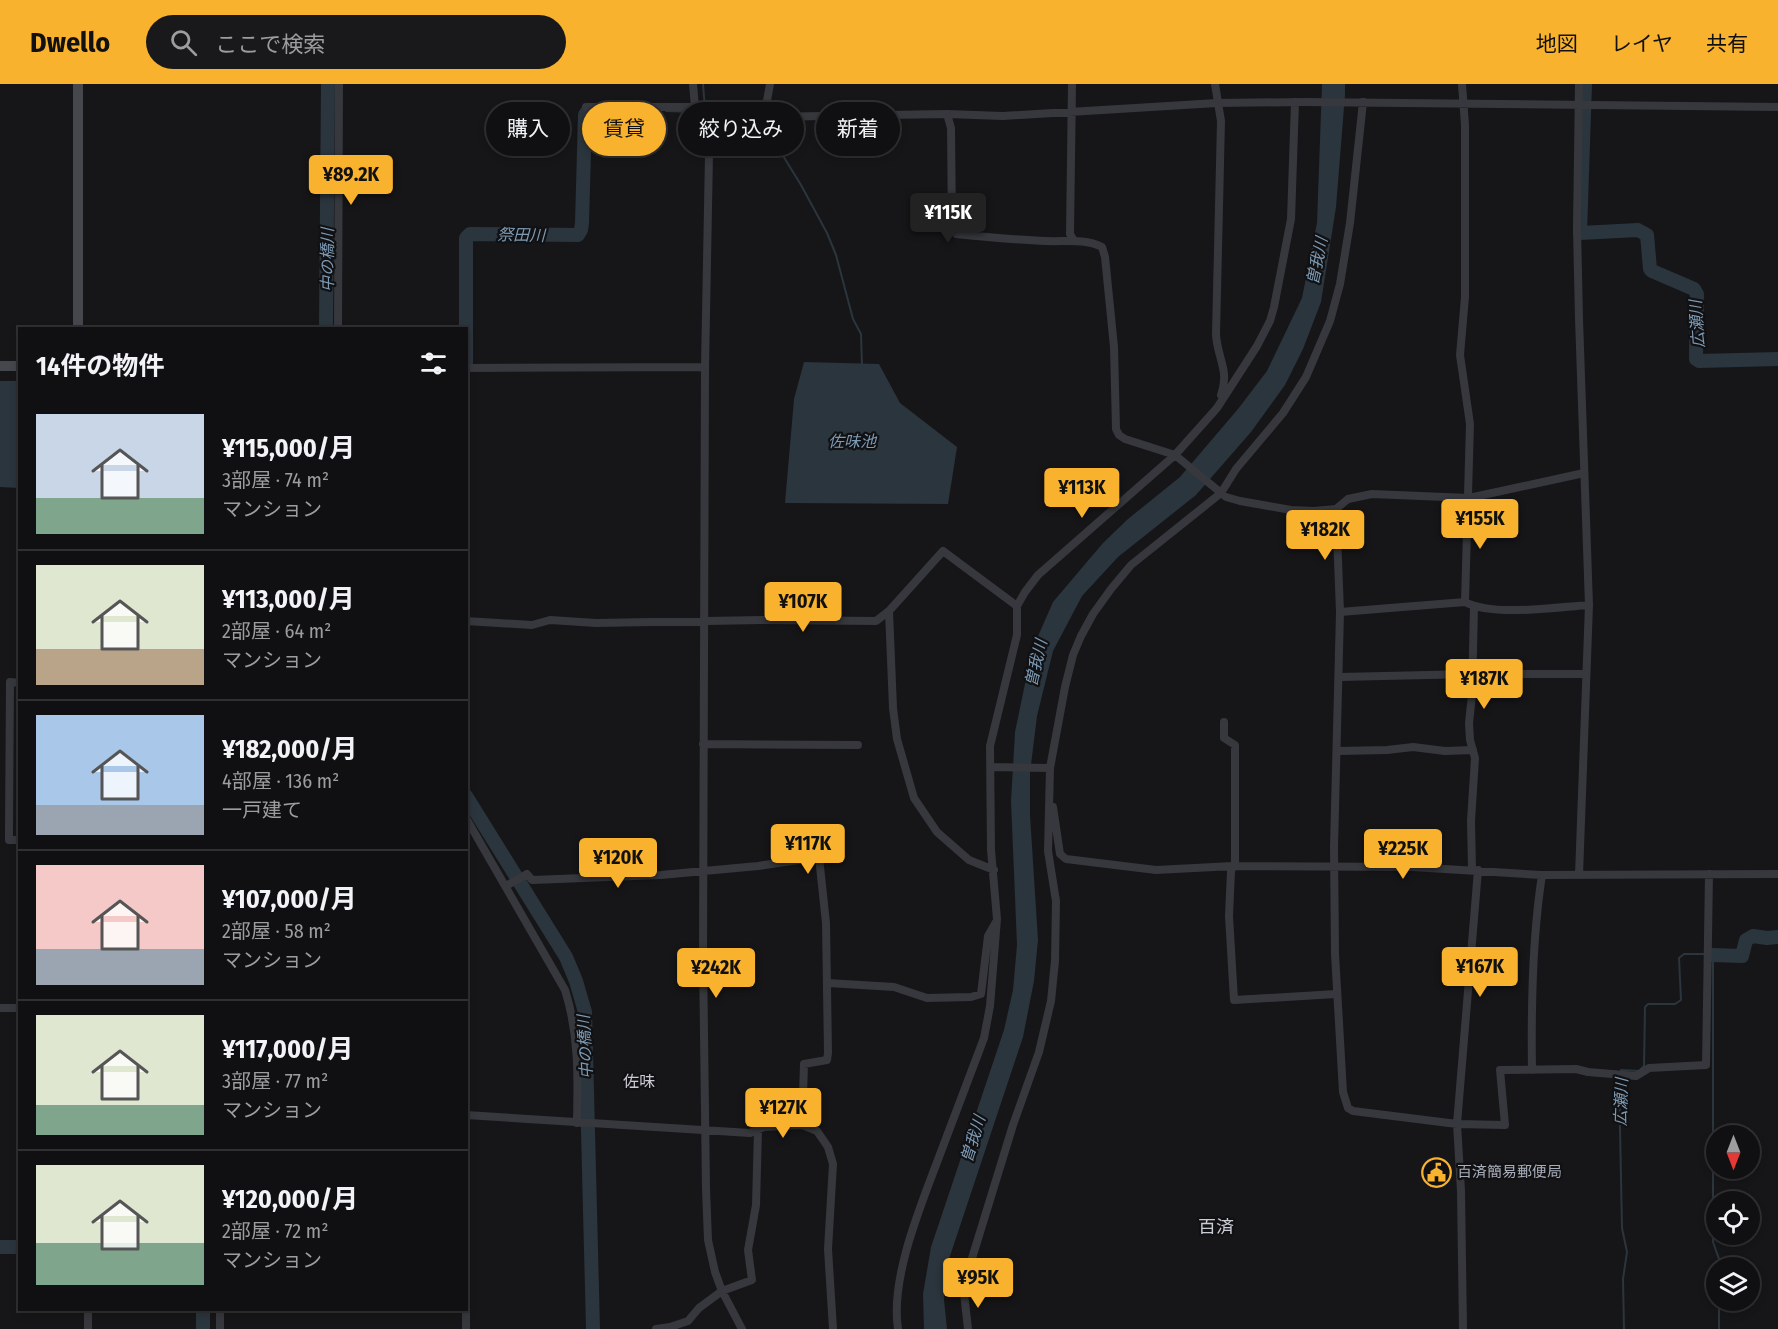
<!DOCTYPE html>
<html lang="ja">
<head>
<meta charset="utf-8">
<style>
	body { margin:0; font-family:"Fira Sans Condensed","Noto Sans JP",sans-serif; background:#19191b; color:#f1f3f6; height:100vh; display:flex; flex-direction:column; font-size:22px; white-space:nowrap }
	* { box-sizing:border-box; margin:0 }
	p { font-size:20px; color:#9c9d9f }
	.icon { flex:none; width:33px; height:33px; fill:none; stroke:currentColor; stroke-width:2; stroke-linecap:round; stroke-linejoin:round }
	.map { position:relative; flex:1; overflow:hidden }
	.drawer { position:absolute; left:18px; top:243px; width:450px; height:984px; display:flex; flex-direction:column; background:#101012; border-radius:0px; box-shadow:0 3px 9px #0003,0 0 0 2px #303032 }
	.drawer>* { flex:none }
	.guide { position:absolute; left:486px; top:18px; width:570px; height:54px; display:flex; gap:12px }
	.needle { width:39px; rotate:180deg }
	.buttons { position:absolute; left:1706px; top:1041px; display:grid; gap:12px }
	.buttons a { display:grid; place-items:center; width:54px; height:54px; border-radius:50%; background:#101012; box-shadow:0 3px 9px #0003,0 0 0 2px #303032; font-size:30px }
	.price { position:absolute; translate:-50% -51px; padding:0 14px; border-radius:6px; background:#f9b22d; color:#111; font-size:20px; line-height:39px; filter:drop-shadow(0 2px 3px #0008) }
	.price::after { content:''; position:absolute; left:50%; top:36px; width:18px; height:14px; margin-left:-9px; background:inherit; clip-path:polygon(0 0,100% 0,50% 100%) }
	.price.selected { background:#222; color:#fff }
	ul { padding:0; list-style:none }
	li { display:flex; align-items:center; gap:18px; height:150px; padding:0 18px }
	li+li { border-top:2px solid #303032 }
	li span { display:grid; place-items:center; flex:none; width:168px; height:120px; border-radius:0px; color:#555 }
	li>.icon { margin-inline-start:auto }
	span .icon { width:72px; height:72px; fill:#fffc; stroke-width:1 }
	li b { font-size:26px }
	h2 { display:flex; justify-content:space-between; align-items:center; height:72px; padding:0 18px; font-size:26px }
	.tag { padding:0 21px; border-radius:27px; background:#101012; box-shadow:0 3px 9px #0003,0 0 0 2px #303032; font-size:21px; line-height:54px }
	.tag.selected { background:#f9b22d; color:#111 }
	header { display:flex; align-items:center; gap:36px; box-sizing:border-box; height:84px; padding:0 30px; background:#f9b22d; color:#111 }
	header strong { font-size:28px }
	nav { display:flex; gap:33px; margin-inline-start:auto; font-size:21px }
	.search { width:420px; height:54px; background:#19191b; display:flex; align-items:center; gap:15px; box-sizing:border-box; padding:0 21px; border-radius:33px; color:#9c9d9f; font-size:22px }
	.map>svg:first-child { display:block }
	.water { fill:#2b353d }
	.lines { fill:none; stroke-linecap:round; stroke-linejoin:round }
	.stream { stroke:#2b353d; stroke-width:2 }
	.river { stroke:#2b353d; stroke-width:14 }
	.street { stroke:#37383d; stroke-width:8 }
	.secondary { stroke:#45474d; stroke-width:10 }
	.labels { text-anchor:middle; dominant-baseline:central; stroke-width:4.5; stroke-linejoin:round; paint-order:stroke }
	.poi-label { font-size:15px; fill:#a7adb9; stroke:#111113; text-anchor:start }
	.water-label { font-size:16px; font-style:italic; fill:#7d9bb5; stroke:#111113 }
	.neighbourhood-label { font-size:16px; fill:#c9ccd4; stroke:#111113 }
	.quarter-label { font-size:18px; fill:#c9ccd4; stroke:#111113 }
</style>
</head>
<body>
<header>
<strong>Dwello</strong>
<div class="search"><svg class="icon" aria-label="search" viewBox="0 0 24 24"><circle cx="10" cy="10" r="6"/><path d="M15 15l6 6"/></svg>ここで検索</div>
<nav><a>地図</a><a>レイヤ</a><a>共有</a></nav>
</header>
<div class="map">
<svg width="1778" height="1245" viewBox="0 0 1778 1245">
	<rect width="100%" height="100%" fill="#161618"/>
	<path class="water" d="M1322 0H1345V11L1336 123 1321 218 1303 265 1285 301 1251 348 1196 411 1118 473 1082 512 1053 567 1037 632 1030 689V731L1038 856 1034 897 1023 953 946 1184 944 1216 947 1245H924L923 1210 931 1163 1004 946 1013 906 1017 861 1011 717 1015 648 1032 566 1053 518 1103 459 1128 435 1180 393 1238 325 1267 287 1302 214 1317 139Z
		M804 278 879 280 900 319 957 363 948 420 785 419 794 315Z
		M0 297H19V404L0 403Z"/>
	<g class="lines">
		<path class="stream" d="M703 0 705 25
			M666 27 695 28 705 25 728 39
			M587 28 633 27
			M733 42 748 51 777 62 801 101 827 149 836 171 853 235 861 250 862 282
			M1710 870 1713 871V1158L1719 1175V1184
			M1621 988V986L1639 987 1644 982 1645 923 1648 920H1675L1681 916 1679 874 1684 870H1704
			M1619 994 1622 1144 1627 1168 1623 1195 1624 1245
			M1719 1216V1245"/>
		<path class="river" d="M1585 0 1580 149 1638 146 1647 151 1650 185 1652 187 1694 205 1697 210 1696 275 1699 277 1778 275
			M326 244 328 0
			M466 279V154L470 150 578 151 581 146 582 139 585 31 587 28
			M466 712 566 873 576 897 585 928 593 1245
			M1713 871 1742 872 1746 856 1753 852 1767 854 1778 853
			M0 1163H20
			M203 1245V1226"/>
		<path class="street" d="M1072 0 1070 150 1073 155
			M1215 0 1221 37 1216 250C1217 274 1230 286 1221 311
			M1462 0 1465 41V213L1460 271 1470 340 1465 518
			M1579 0 1577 144 1579 235 1589 521 1579 791
			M586 23H695L693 0
			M947 30 951 44 952 143 956 150C986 153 1016 156 1046 157 1065 158 1084 154 1102 163L1105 173 1114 263 1116 345 1119 351 1125 355 1175 371 1226 413 1240 417 1291 426 1314 427 1336 425 1348 415 1372 410 1469 414 1584 389
			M764 33 770 0
			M338 244 339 0
			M705 283 703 872 706 1105 708 1156 715 1188 722 1207 742 1245
			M466 284 705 283 709 71C719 39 732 35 764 33L947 30 1003 32 1217 19 1304 18 1778 23
			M1336 425 1340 528 1334 763 1335 870 1343 1008 1348 1024 1353 1027 1457 1040 1505 1041 1500 986 1576 985 1588 988 1636 992 1649 984 1706 981 1709 790
			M889 527 893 624 897 655 914 714 937 748 969 776 994 786
			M1340 528 1465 518C1493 533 1557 523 1589 521
			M466 537 532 541 550 536 596 539 762 536 876 537 889 527 943 467 1017 522
			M1340 593 1472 590H1586
			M20 599 10 598 9 746V756H20
			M1224 638V654L1235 661V779L1231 787 1229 832 1234 916 1336 910
			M703 660 858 661
			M1338 667 1387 666 1413 663 1445 667 1473 666
			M991 683 1050 684
			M1053 723 1060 770 1066 775 1156 786 1233 782 1412 783 1542 791 1778 790
			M466 734 565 906C579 950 578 993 577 1039
			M1472 785 1471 737 1475 674 1470 656 1469 639 1472 611 1474 522
			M506 802 527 790 532 796 661 791 758 782 819 773 826 839 828 969 827 976 804 980 802 1041
			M828 899 894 903 927 914 971 913 981 910 988 852 996 838
			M0 924H20
			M1532 986C1531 921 1532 855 1542 791
			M466 1031 750 1049 764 1043 802 1041 817 1047 828 1063 833 1080 828 1165 833 1245
			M220 1226V1245
			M88 1245V1226
			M466 1245V1226
			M656 1245 670 1243 688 1237 699 1224 722 1207 752 1196 748 1166 756 1121 758 1046
			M898 1245C890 1194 921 1121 939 1073 954 1034 969 994 984 954L990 922 997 835 991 766 990 662 1017 551V522L1025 508 1038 491 1175 371 1217 324 1257 262 1270 237 1274 223 1291 135 1295 18
			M968 1245 964 1209 969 1184 1013 1041 1039 968 1051 917 1055 877 1056 817 1048 767 1050 684 1065 603 1073 571 1081 552 1093 530 1111 505 1131 481 1221 409 1236 385 1283 329 1306 293 1330 237 1340 200 1350 139 1363 18
			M1463 1245 1461 1107 1457 1040 1478 786"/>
		<path class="secondary" d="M78 0V244
			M0 282H20"/>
	</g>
	<defs>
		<symbol id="civic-ring" viewBox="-11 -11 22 22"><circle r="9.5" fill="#111113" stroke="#f9b22d" stroke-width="1.5"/><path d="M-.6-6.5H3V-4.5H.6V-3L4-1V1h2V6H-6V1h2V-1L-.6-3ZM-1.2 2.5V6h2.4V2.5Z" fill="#f9b22d"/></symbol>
	</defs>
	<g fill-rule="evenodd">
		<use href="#civic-ring" x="1420" y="1072" width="33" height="33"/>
	</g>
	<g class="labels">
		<g class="poi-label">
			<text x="1457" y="1088">百済簡易郵便局</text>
		</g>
		<g class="water-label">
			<text transform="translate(521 151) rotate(1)">祭田川</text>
			<text transform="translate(327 176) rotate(-90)">中の橋川</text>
			<text transform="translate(1317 177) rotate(-78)">曽我川</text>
			<text transform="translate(1697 240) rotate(-94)">広瀬川</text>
			<text x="852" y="357">佐味池</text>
			<text transform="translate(1036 579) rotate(-77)">曽我川</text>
			<text transform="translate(585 963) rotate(-93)">中の橋川</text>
			<text transform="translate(1621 1018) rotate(-88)">広瀬川</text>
			<text transform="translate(973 1055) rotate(-73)">曽我川</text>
		</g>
		<g class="neighbourhood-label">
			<text x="639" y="997">佐味</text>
		</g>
		<g class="quarter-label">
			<text x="1216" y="1143">百済</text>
		</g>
	</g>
</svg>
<div class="buttons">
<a><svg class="needle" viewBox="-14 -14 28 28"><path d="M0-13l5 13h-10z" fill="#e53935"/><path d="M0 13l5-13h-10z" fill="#9c9d9f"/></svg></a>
<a><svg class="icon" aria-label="locate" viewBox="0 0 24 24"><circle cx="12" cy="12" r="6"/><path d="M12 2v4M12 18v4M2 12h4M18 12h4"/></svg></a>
<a><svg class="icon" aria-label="layers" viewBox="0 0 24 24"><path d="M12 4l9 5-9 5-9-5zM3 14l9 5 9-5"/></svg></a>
</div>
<b class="price" style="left:351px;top:122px">¥89.2K</b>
<b class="price selected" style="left:948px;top:160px">¥115K</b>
<b class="price" style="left:1082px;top:435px">¥113K</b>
<b class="price" style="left:1480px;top:466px">¥155K</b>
<b class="price" style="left:1325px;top:477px">¥182K</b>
<b class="price" style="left:803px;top:549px">¥107K</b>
<b class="price" style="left:1484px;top:626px">¥187K</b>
<b class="price" style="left:808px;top:791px">¥117K</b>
<b class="price" style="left:1403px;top:796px">¥225K</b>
<b class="price" style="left:618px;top:805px">¥120K</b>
<b class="price" style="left:1480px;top:914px">¥167K</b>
<b class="price" style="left:716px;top:915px">¥242K</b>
<b class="price" style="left:783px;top:1055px">¥127K</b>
<b class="price" style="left:978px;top:1225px">¥95K</b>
<div class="guide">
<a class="tag">購入</a>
<a class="tag selected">賃貸</a>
<a class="tag">絞り込み</a>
<a class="tag">新着</a>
</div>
<section class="drawer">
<h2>14件の物件<svg class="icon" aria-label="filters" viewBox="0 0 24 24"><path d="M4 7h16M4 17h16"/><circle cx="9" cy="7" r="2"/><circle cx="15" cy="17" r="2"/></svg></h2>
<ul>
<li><span style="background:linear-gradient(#c9d6e8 70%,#7fa58c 0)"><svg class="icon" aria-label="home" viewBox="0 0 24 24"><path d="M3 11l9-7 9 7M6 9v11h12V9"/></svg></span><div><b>¥115,000/月</b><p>3部屋 · 74 m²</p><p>マンション</p></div></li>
<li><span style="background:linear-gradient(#dfe7d0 70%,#b9a48a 0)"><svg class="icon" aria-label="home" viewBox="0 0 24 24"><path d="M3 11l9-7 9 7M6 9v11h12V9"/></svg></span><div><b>¥113,000/月</b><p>2部屋 · 64 m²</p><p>マンション</p></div></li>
<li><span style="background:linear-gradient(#a9c7e8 75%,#9aa5b1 0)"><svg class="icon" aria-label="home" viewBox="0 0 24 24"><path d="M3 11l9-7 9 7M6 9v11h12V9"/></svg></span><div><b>¥182,000/月</b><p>4部屋 · 136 m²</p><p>一戸建て</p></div></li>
<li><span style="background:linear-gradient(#f6c9c9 70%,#9aa5b1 0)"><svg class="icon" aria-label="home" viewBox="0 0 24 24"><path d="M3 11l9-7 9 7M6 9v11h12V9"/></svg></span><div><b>¥107,000/月</b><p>2部屋 · 58 m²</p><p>マンション</p></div></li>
<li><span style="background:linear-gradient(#dfe7d0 75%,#7fa58c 0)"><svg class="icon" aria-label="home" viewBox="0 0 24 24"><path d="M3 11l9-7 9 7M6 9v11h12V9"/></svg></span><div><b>¥117,000/月</b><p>3部屋 · 77 m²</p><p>マンション</p></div></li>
<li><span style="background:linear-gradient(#dfe7d0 65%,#7fa58c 0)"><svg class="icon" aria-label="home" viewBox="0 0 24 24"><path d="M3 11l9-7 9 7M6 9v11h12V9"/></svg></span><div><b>¥120,000/月</b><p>2部屋 · 72 m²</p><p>マンション</p></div></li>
</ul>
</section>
</div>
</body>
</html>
